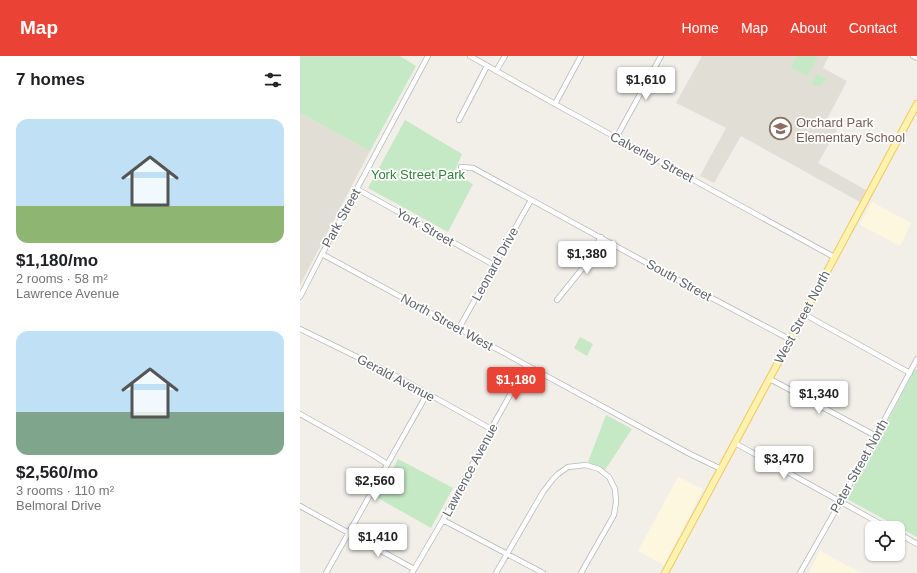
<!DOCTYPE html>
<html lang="en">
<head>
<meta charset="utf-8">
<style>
	body { margin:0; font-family:Arial,sans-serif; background:#f6f6f6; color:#202124; height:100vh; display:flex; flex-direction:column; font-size:15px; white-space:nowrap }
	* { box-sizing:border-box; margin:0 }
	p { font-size:13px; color:#757577 }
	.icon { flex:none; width:22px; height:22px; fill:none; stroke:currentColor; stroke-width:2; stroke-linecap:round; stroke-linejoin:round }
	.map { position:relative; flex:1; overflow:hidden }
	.drawer { display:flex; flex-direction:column; background:#fff; width:300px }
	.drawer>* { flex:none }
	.tools { position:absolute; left:565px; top:465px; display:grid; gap:8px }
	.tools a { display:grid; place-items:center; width:40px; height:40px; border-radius:8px; background:#fff; box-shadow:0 1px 3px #0004; font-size:20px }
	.price { position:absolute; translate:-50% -34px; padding:0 9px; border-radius:4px; background:#fff; color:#222; font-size:13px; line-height:26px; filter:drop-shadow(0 1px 2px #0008) }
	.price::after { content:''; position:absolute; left:50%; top:24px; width:12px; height:9px; margin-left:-6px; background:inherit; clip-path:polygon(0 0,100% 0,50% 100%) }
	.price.on { background:#ea4335; color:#fff }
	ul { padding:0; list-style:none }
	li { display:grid; align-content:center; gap:8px; height:212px; padding:0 16px }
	li span { display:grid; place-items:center; height:124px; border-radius:12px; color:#555 }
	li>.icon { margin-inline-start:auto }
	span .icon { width:72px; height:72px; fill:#fffc; stroke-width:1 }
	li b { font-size:17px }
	h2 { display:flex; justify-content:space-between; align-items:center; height:48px; padding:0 16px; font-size:17px }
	header { display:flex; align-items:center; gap:24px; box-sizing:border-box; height:56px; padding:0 20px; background:#ea4335; color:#fff }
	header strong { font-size:19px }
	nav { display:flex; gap:22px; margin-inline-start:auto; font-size:14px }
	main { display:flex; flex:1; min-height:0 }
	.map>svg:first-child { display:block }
	.commercial { fill:#fef7e0 }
	.education { fill:#e1ded6 }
	.green { fill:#c5e8c5 }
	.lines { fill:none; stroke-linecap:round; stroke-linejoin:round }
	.minor-casing { stroke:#b5b8bc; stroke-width:6 }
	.major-casing { stroke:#f2c960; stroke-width:8 }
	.minor { stroke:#fff; stroke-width:4.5 }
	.major { stroke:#fff2af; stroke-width:6 }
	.labels { text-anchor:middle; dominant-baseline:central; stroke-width:3.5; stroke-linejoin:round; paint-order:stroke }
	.education-label { font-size:13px; fill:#785e54; stroke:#fff; text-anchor:start }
	.street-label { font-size:13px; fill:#5f6368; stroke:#fff }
	.park-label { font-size:13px; fill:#348238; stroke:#fff }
</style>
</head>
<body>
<header>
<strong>Map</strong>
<nav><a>Home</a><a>Map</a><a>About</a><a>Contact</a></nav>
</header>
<main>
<section class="drawer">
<h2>7 homes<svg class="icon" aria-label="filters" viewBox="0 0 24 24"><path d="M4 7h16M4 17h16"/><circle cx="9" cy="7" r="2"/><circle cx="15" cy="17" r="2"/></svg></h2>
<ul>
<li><span style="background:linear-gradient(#bfe0f5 70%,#8fb573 0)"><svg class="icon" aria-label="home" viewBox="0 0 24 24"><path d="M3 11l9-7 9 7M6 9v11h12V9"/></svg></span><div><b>$1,180/mo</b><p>2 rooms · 58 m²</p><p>Lawrence Avenue</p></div></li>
<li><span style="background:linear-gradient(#bfe0f5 65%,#7fa58c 0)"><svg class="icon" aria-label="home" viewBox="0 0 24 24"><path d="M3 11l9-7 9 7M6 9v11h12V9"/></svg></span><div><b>$2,560/mo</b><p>3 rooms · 110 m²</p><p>Belmoral Drive</p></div></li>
</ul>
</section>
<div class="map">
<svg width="617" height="517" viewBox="0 0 617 517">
	<rect width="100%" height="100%" fill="#f1efe8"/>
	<path class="commercial" d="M572 146 611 167 600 190 560 169Z
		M378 421 403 433 364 509 338 495Z
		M520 495 561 517H509Z"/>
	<path class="education" d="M402 0H529L523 12 547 25 525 67 537 74 518 107 566 134 560 146 441 80 414 127 400 120 426 72 376 47Z
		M0 57 70 95 0 229Z"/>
	<path class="green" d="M0 0H100L116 10 70 95 0 57Z
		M497 0H518L507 20 491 11Z
		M518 18 525 22V26L519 31 512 28 515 21Z
		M105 64 162 98 154 117 173 128 148 176 68 132Z
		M280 281 293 288 287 300 274 292Z
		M615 313 617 314V481L547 443Z
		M306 359 332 373 305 414 288 406Z
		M98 403 153 432 131 472 78 442Z"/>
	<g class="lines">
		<defs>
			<path id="minor" d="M170 0 255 48 534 201
				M613 0 617 2
				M196 15 205 0
				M255 48 281 0
				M159 64 187 10
				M316 82 361 0
				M161 111 173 112 376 223 491 284
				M57 133 194 209
				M22 198 390 398 421 413
				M0 241 22 198 128 0
				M257 244 282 213 301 181
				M504 258 610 317
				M159 272 231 144
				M0 273 98 321 191 373
				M470 323 576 380
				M0 358 73 399 87 408
				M435 387 588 472
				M0 450 114 513
				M143 464 243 517
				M598 477 617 488
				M26 517 127 338
				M112 517 143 464 191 373 226 310
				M196 517 243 436 253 423 258 418 268 411 286 409 299 413 309 421 315 433 316 446 314 459 281 517
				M500 517 542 443 617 303"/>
			<path id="major" d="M365 517 617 48"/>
		</defs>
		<use href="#minor" class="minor-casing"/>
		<use href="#major" class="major-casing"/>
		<use href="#minor" class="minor"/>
		<use href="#major" class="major"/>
	</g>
	<defs>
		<symbol id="school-ring" viewBox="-11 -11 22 22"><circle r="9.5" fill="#fff" stroke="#8d6e63" stroke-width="1.5"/><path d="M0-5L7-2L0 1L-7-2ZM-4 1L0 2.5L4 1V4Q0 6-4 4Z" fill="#8d6e63"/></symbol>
	</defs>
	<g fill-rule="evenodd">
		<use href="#school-ring" x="468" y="60" width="25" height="25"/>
	</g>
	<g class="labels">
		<g class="education-label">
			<text x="496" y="66">Orchard Park<tspan x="496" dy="15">Elementary School</tspan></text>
		</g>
		<g class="street-label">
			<text transform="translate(352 101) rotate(28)">Calverley Street</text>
			<text transform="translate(41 162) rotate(-61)">Park Street</text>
			<text transform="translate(125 171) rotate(29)">York Street</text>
			<text transform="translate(195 208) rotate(-61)">Leonard Drive</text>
			<text transform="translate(379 224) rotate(29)">South Street</text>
			<text transform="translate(502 261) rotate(-62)">West Street North</text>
			<text transform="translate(147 266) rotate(29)">North Street West</text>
			<text transform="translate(96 322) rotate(28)">Gerald Avenue</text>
			<text transform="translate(559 410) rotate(-61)">Peter Street North</text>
			<text transform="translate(170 414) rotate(-62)">Lawrence Avenue</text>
		</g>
		<g class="park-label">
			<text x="118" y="118">York Street Park</text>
		</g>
	</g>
</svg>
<div class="tools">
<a><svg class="icon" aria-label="locate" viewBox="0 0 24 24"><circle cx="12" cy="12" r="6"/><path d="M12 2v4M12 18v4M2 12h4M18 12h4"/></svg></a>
</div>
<b class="price" style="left:346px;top:45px">$1,610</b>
<b class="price" style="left:287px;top:219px">$1,380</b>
<b class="price on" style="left:216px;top:345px">$1,180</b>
<b class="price" style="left:519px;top:359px">$1,340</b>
<b class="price" style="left:484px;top:424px">$3,470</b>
<b class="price" style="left:75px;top:446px">$2,560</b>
<b class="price" style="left:78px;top:502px">$1,410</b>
</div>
</main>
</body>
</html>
